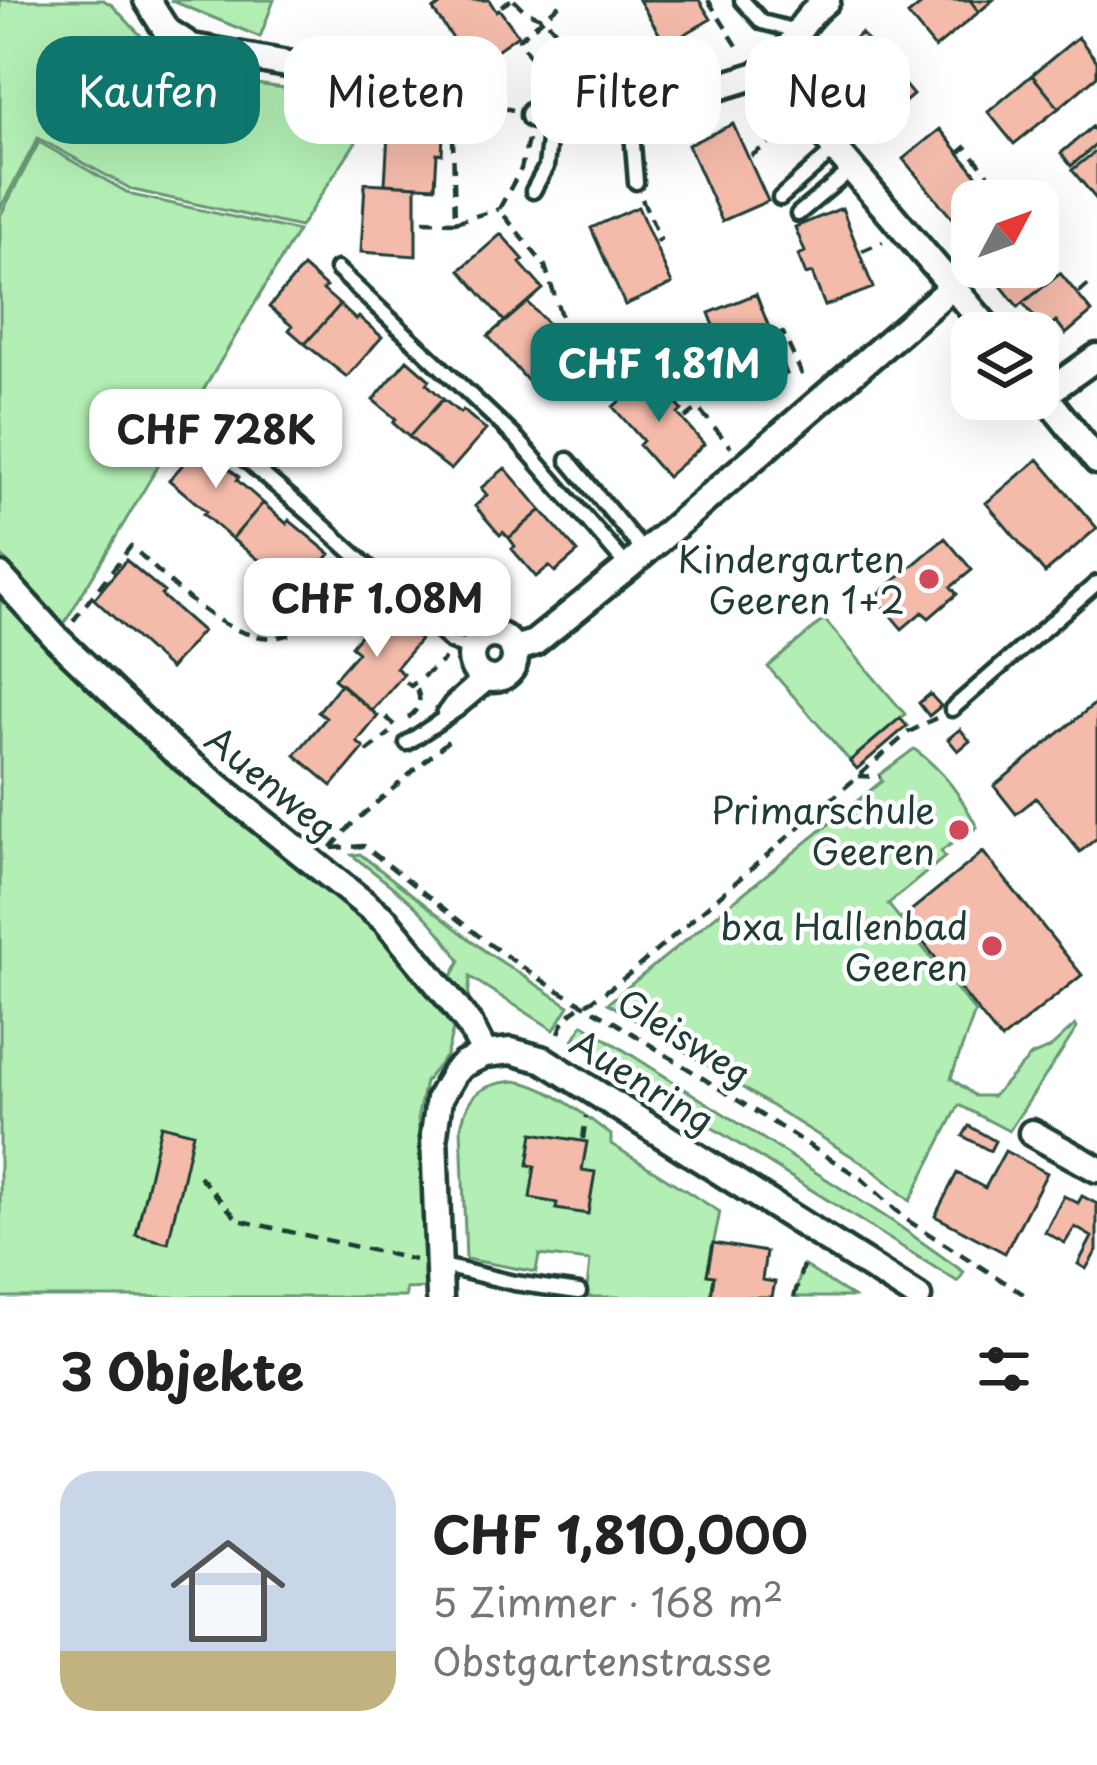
<!DOCTYPE html>
<html lang="de">
<head>
<meta charset="utf-8">
<style>
	body { margin:0; font-family:"Playpen Sans",sans-serif; background:#f6f6f6; color:#222; height:100vh; display:flex; flex-direction:column; font-size:45px; white-space:nowrap }
	* { box-sizing:border-box; margin:0 }
	p { font-size:39px; color:#767676 }
	.icon { flex:none; width:66px; height:66px; fill:none; stroke:currentColor; stroke-width:2; stroke-linecap:round; stroke-linejoin:round }
	.map { position:relative; height:1297px; overflow:hidden }
	.details { display:flex; flex-direction:column; background:#fff; flex:1 }
	.details>* { flex:none }
	.hud { position:absolute; left:36px; top:36px; width:1026px; height:108px; display:flex; gap:24px }
	.needle { width:78px; rotate:49deg }
	.controls { position:absolute; left:951px; top:180px; display:grid; gap:24px }
	.controls a { display:grid; place-items:center; width:108px; height:108px; border-radius:24px; background:#fff; box-shadow:0 12px 48px #0002; font-size:60px }
	.price { position:absolute; translate:-50% -102px; padding:0 27px; border-radius:24px; background:#fff; color:#222; font-size:39px; line-height:78px; filter:drop-shadow(0 3px 6px #0008) }
	.price::after { content:''; position:absolute; left:50%; top:72px; width:36px; height:27px; margin-left:-18px; background:inherit; clip-path:polygon(0 0,100% 0,50% 100%) }
	.price.current { background:#0f766e; color:#fff }
	ul { padding:0; list-style:none }
	li { display:flex; align-items:center; gap:36px; height:300px; padding:0 60px }
	li+li { border-top:3px solid #e0e0e0 }
	li span { display:grid; place-items:center; flex:none; width:336px; height:240px; border-radius:36px; color:#555 }
	li>.icon { margin-inline-start:auto }
	span .icon { width:144px; height:144px; fill:#fffc; stroke-width:1 }
	li b { font-size:51px }
	h2 { display:flex; justify-content:space-between; align-items:center; height:144px; padding:0 60px; font-size:51px }
	.pill { padding:0 42px; border-radius:36px; background:#fff; box-shadow:0 12px 48px #0002; font-size:42px; line-height:108px }
	.pill.current { background:#0f766e; color:#fff }
	.map>svg:first-child { display:block }
	.green { fill:#b3efb4; stroke:#699674; stroke-width:3 }
	.building { fill:#f4bbab; stroke:#1f3d34; stroke-width:3 }
	.lines { fill:none; stroke-linecap:round; stroke-linejoin:round }
	.service-casing { stroke:#1f3d34; stroke-width:21 }
	.minor-casing { stroke:#1f3d34; stroke-width:33 }
	.path { stroke:#1f3d34; stroke-width:4.5; stroke-dasharray:12 9; stroke-linecap:butt }
	.service { stroke:#fff; stroke-width:12 }
	.minor { stroke:#fff; stroke-width:24 }
	.poi-dot { fill:#d1495b; stroke:#fff; stroke-width:4.5 }
	.labels { text-anchor:middle; dominant-baseline:central; stroke-width:9; stroke-linejoin:round; paint-order:stroke }
	.poi-label { font-size:36px; fill:#1f3d34; stroke:#fff; text-anchor:end }
	.street-label { font-size:36px; fill:#1f3d34; stroke:#fff }
</style>
</head>
<body>
<div class="map">
<svg width="1097" height="1297" viewBox="0 0 1097 1297">
	<rect width="100%" height="100%" fill="#fff"/>
	<filter id="ink" filterUnits="userSpaceOnUse"><feTurbulence type="fractalNoise" baseFrequency=".00833" numOctaves="2"/><feDisplacementMap in="SourceGraphic" scale="24" xChannelSelector="R" yChannelSelector="G"/><feConvolveMatrix kernelMatrix="1 2 1 2 8 2 1 2 1" color-interpolation-filters="sRGB"/></filter>
	<g filter="url(#ink)">
		<path class="green" d="M0 0H103L112 5 159 55 242 82 360 99 357 140 300 227 133 190 38 138 0 209Z
			M170 0H274L260 37Z
			M39 142 132 195 298 231 64 624 0 554V216Z
			M0 590 54 650 212 797 383 930 414 964 454 1026 446 1056 425 1082 418 1115 427 1288 406 1289V1297H0Z
			M824 619 905 714 850 761 768 667Z
			M914 749C944 771 960 794 977 827L941 851 945 857 888 904 975 1012 951 1078 975 1096H993L1031 1056 1050 1048 1075 1025 1077 1028 1009 1131 959 1105 910 1201 872 1169 608 1003 872 789 882 781 879 775Z
			M360 854 485 951 569 1006 554 1030 470 977 468 999 456 992 449 982 460 961C430 912 396 890 352 855Z
			M583 1024 892 1221 964 1272 958 1282 573 1040Z
			M515 1081C550 1086 583 1114 611 1135V1144L720 1212 707 1274 714 1276 711 1297H586L590 1261 539 1255 536 1272 466 1259 461 1127C468 1094 481 1084 515 1081Z
			M803 1265 853 1297H794Z"/>
		<path class="building" d="M447 0H489L496 11 499 9 518 35 473 67 433 10Z
			M639 0H699L711 19 666 45Z
			M927 0H970L979 12 935 48 908 15Z
			M970 0H993L979 12Z
			M861 33 913 95 879 124 837 73 848 64 838 52Z
			M1078 37 1097 61V76L1059 108 1032 75Z
			M1032 75 1059 108 1014 144 988 112Z
			M389 116 444 119 442 154 437 153 435 187 385 184Z
			M733 124 768 201 722 221 688 145Z
			M1092 127 1097 134V144L1071 166 1061 153Z
			M940 129 991 193 981 201H972V209L955 222 903 159Z
			M1097 150V200L1072 170Z
			M365 183 416 186V256L361 252Z
			M638 207 672 284 625 305 591 228Z
			M842 208 873 288 825 306 812 273 806 275 798 255 805 252 795 227Z
			M501 234 524 260 520 263 543 289 505 322 460 270Z
			M1038 253 1057 276 1018 307 986 267H1038Z
			M303 267 326 287 323 290 340 305 305 344 289 330 292 326 269 307Z
			M1060 273 1092 312 1066 334 1056 321 1045 330 1023 303Z
			M756 294 787 374 739 393 726 359 720 361 712 341 719 338 709 313Z
			M527 302 575 352 534 388 488 336Z
			M340 305 356 320 359 317 382 337 347 377 305 344Z
			M407 360 430 380 427 384 443 399 409 437 393 423 396 419 373 400Z
			M650 374 682 410 678 414 704 444 667 477 639 445 643 441 613 407Z
			M443 399 460 413 463 410 486 430 451 470 409 437Z
			M201 444 239 477 237 480 263 503 232 539 203 514 206 511 169 480Z
			M1038 459 1097 528 1045 573 986 503Z
			M505 468 541 510 509 538 503 532 500 535 475 506 487 495 481 488Z
			M263 503 287 524 289 520 330 554 299 591 232 539Z
			M541 510 578 552 555 572 549 566 536 577 512 549 515 546 509 538Z
			M945 538 972 570 951 587 957 594 929 618 922 612 902 629 875 597Z
			M126 560 164 592 161 595 202 631 170 669 94 599Z
			M382 609 420 640 396 668 404 674 372 711 334 679 358 652 351 646Z
			M341 684 378 716 357 742 364 748 332 786 295 755 326 718 318 712Z
			M930 694 941 706 929 716 919 703Z
			M1097 702V838L1080 852 1036 798 1016 814 994 786Z
			M900 718 907 726 857 769 850 761Z
			M960 729 970 741 958 751 948 739Z
			M983 852 1082 975 1001 1040 903 917Z
			M161 1125 193 1133 168 1243 136 1235Z
			M969 1126 995 1141 990 1151 963 1136Z
			M533 1133 587 1142 582 1170 595 1172 588 1214 556 1209 557 1203 530 1198 535 1166 528 1165Z
			M1005 1151 1047 1173 1005 1253 935 1216 957 1173 985 1188Z
			M1064 1196 1078 1203 1082 1196 1097 1204V1250L1086 1269 1078 1264 1092 1237 1075 1227 1065 1243 1045 1232Z
			M713 1243 766 1252 762 1280 775 1282 772 1297H711L714 1276 707 1275Z"/>
		<g class="lines">
			<defs>
				<path id="service" d="M742 0 762 22 797 31
					M600 48 625 90 631 119 636 182
					M533 191 546 167 552 114
					M780 198 835 149
					M798 214 851 170
					M337 269 518 440 627 566
					M240 455 311 515 451 642 471 650
					M568 460 644 552
					M952 709 1097 583
					M444 713 451 703 481 676
					M407 743 458 709 494 679
					M439 1265 514 1283 579 1292"/>
				<path id="minor" d="M147 0 166 30 192 47 360 77
					M779 68 790 91 835 149 992 333
					M534 115C560 113 586 113 611 110 669 103 724 86 779 68 792 40 803 19 827 0
					M1038 387 1097 461
					M1044 395 1097 357
					M0 576 58 640 173 750 385 920 449 998 471 1027 485 1054
					M471 657a22 22 0 1 1 44 0a22 22 0 1 1-44 0Z
					M514 649 534 643 628 567 953 286
					M1032 1133 1097 1169
					M440 1297 434 1135 439 1099 454 1073 464 1064 485 1054 511 1051 544 1060 918 1297"/>
			</defs>
			<use href="#service" class="service-casing"/>
			<use href="#minor" class="minor-casing"/>
			<path class="path" d="M514 0 525 11 545 19 586 64
				M708 0 739 49
				M501 6 511 0
				M532 79 530 57 519 39 565 0
				M383 82 513 110
				M452 96 455 222 499 209
				M528 140 521 169 499 209 545 266 565 328 584 351
				M959 153 966 147 1010 201
				M751 156 789 129
				M642 199 660 239 656 242
				M423 221 455 222
				M953 249 972 234
				M862 251 883 242
				M1040 252 1052 241
				M1079 293 1088 285
				M776 336 783 333 805 381
				M685 418 698 408 731 447
				M73 621 131 546C176 586 251 675 314 620 328 608 340 592 353 578
				M406 682 411 686 445 659
				M386 717 397 727
				M408 718C422 707 422 698 414 683
				M367 752 390 733
				M858 776 880 777
				M331 848 352 824 455 735
				M332 848 364 846 489 944 552 987 608 1018 862 1179 907 1220 1028 1297
				M559 1033C566 1011 580 1008 597 997 610 989 621 980 633 971L909 732 936 718
				M583 1139 586 1116
				M199 1176 238 1220 415 1260
				M794 1297 803 1265"/>
			<use href="#service" class="service"/>
			<use href="#minor" class="minor"/>
		</g>
	</g>
	<g class="poi-dot">
		<circle cx="929" cy="579" r="12"/>
		<circle cx="959" cy="830" r="12"/>
		<circle cx="992" cy="946" r="12"/>
	</g>
	<g class="labels">
		<g class="poi-label">
			<text x="905" y="558">Kindergarten<tspan x="905" dy="41">Geeren 1+2</tspan></text>
			<text x="935" y="809">Primarschule<tspan x="935" dy="41">Geeren</tspan></text>
			<text x="968" y="925">bxa Hallenbad<tspan x="968" dy="41">Geeren</tspan></text>
		</g>
		<g class="street-label">
			<text transform="translate(272 782) rotate(39)">Auenweg</text>
			<text transform="translate(685 1036) rotate(32)">Gleisweg</text>
			<text transform="translate(643 1080) rotate(32)">Auenring</text>
		</g>
	</g>
</svg>
<div class="controls">
<a><svg class="needle" viewBox="-14 -14 28 28"><path d="M0-13l5 13h-10z" fill="#e53935"/><path d="M0 13l5-13h-10z" fill="#767676"/></svg></a>
<a><svg class="icon" aria-label="layers" viewBox="0 0 24 24"><path d="M12 4l9 5-9 5-9-5zM3 14l9 5 9-5"/></svg></a>
</div>
<b class="price current" style="left:659px;top:425px">CHF 1.81M</b>
<b class="price" style="left:216px;top:491px">CHF 728K</b>
<b class="price" style="left:377px;top:660px">CHF 1.08M</b>
<div class="hud">
<a class="pill current">Kaufen</a>
<a class="pill">Mieten</a>
<a class="pill">Filter</a>
<a class="pill">Neu</a>
</div>
</div>
<section class="details">
<h2>3 Objekte<svg class="icon" aria-label="filters" viewBox="0 0 24 24"><path d="M4 7h16M4 17h16"/><circle cx="9" cy="7" r="2"/><circle cx="15" cy="17" r="2"/></svg></h2>
<ul>
<li><span style="background:linear-gradient(#c9d6e8 75%,#c2b280 0)"><svg class="icon" aria-label="home" viewBox="0 0 24 24"><path d="M3 11l9-7 9 7M6 9v11h12V9"/></svg></span><div><b>CHF 1,810,000</b><p>5 Zimmer · 168 m²</p><p>Obstgartenstrasse</p></div></li>
</ul>
</section>
</body>
</html>
